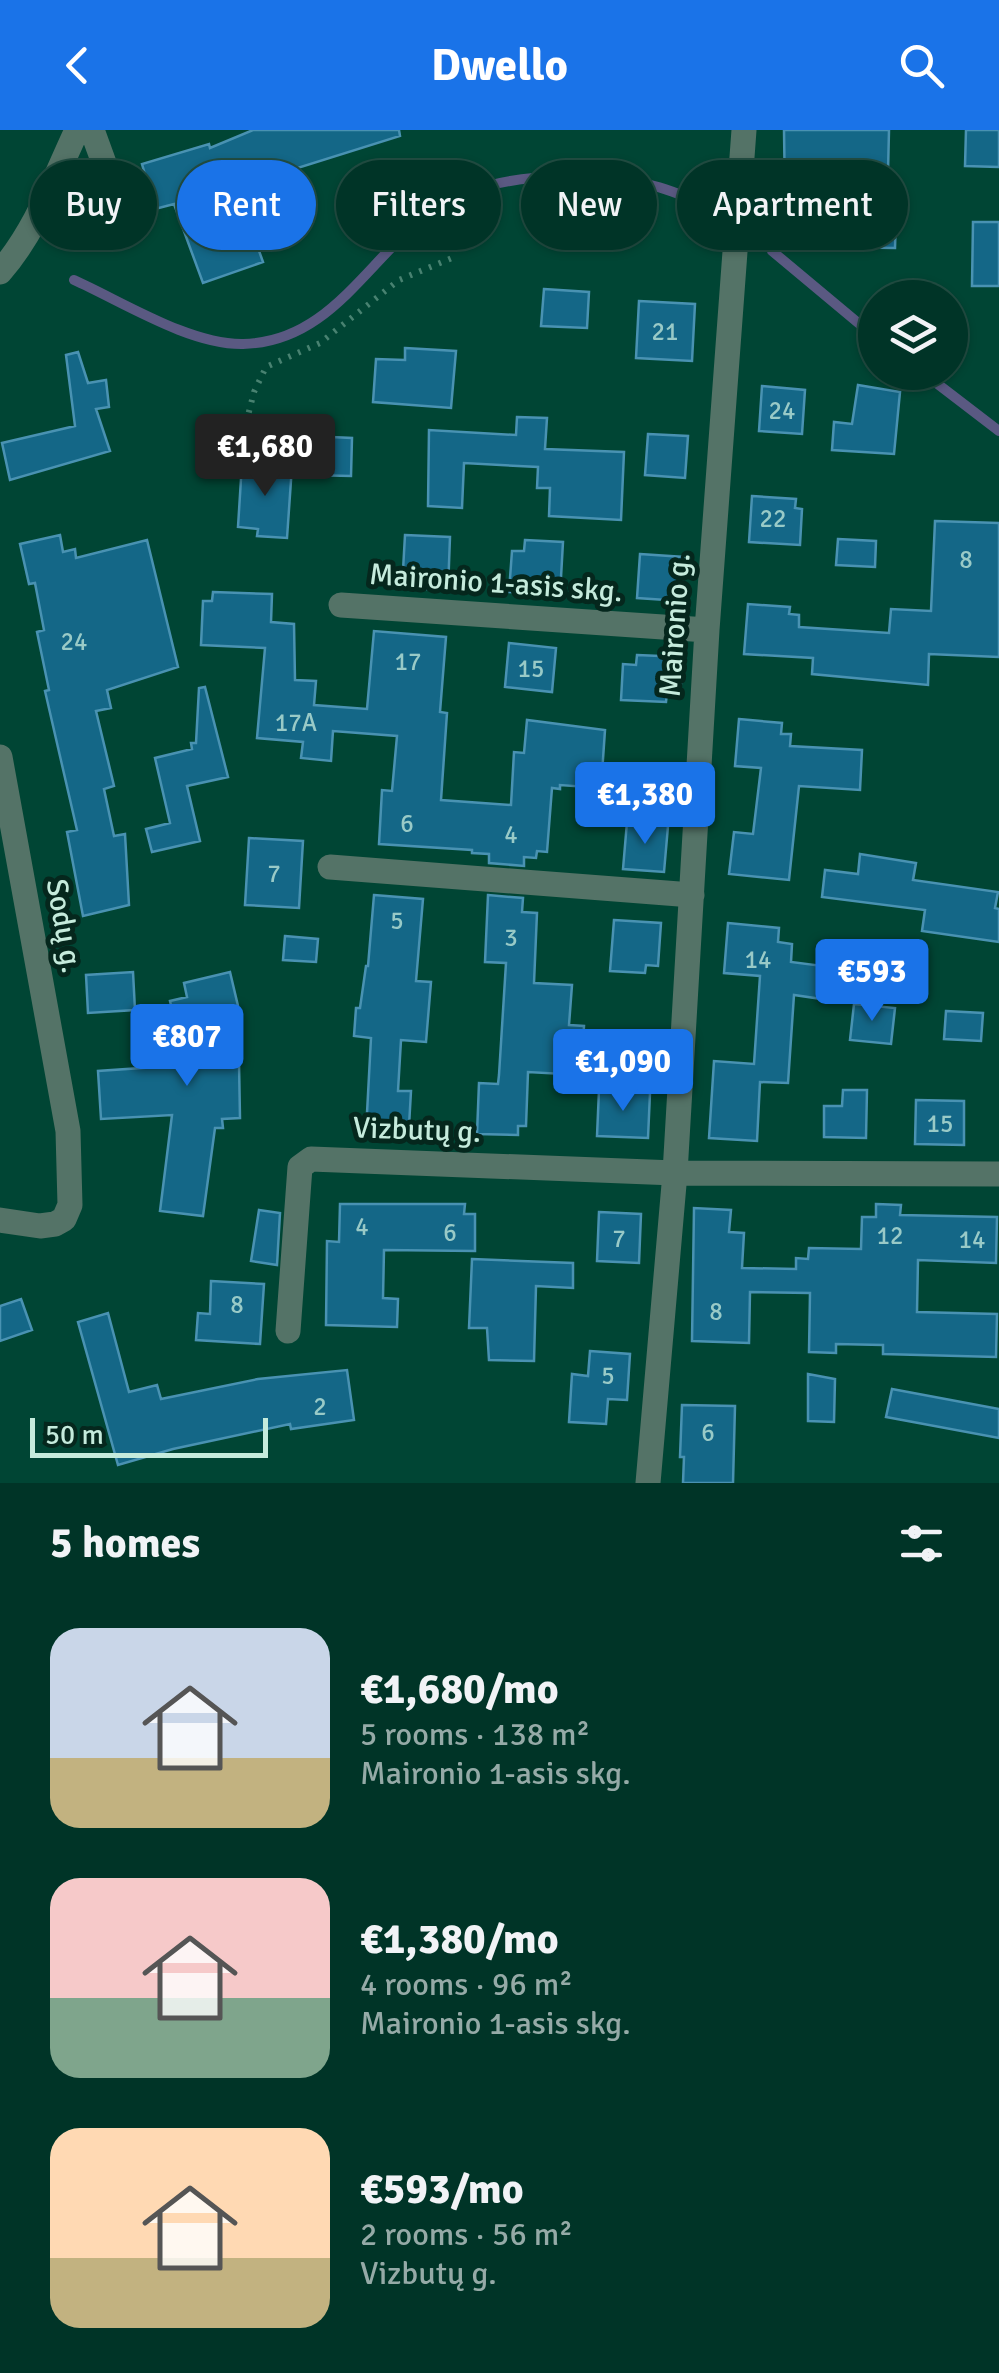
<!DOCTYPE html>
<html lang="en">
<head>
<meta charset="utf-8">
<style>
	body { margin:0; font-family:Signika,sans-serif; background:#0e3f33; color:#f1f3f6; height:100vh; display:flex; flex-direction:column; font-size:38px; white-space:nowrap }
	* { box-sizing:border-box; margin:0 }
	p { font-size:32px; color:#95aaa7 }
	.icon { flex:none; width:55px; height:55px; fill:none; stroke:currentColor; stroke-width:2; stroke-linecap:round; stroke-linejoin:round }
	.map { position:relative; height:1353px; overflow:hidden }
	.panel { display:flex; flex-direction:column; background:#003427; flex:1 }
	.panel>* { flex:none }
	.top-card { position:absolute; left:30px; top:30px; width:940px; height:90px; display:flex; gap:20px }
	.controls { position:absolute; left:858px; top:150px; display:grid; gap:20px }
	.controls a { display:grid; place-items:center; width:110px; height:110px; border-radius:50%; background:#003427; box-shadow:0 2px 8px #0004,0 0 0 2px #224f44; font-size:50px }
	.scale { position:absolute; left:30px; bottom:25px; width:238px; box-sizing:border-box; padding-left:10px; border:5px solid #c5ebdc; border-top:0; font-size:28px; line-height:35px; white-space:nowrap; color:#c5ebdc; -webkit-text-stroke:8px #05271d; paint-order:stroke }
	.price { position:absolute; translate:-50% -85px; padding:0 22px; border-radius:10px; background:#1a73e8; color:#fff; font-size:32px; line-height:65px; filter:drop-shadow(0 2px 5px #0008) }
	.price::after { content:''; position:absolute; left:50%; top:60px; width:30px; height:22px; margin-left:-15px; background:inherit; clip-path:polygon(0 0,100% 0,50% 100%) }
	.price.selected { background:#222; color:#fff }
	ul { padding:0; list-style:none }
	li { display:flex; align-items:center; gap:30px; height:250px; padding:0 50px }
	li span { display:grid; place-items:center; flex:none; width:280px; height:200px; border-radius:30px; color:#555 }
	li>.icon { margin-inline-start:auto }
	span .icon { width:120px; height:120px; fill:#fffc; stroke-width:1 }
	li b { font-size:42px }
	h2 { display:flex; justify-content:space-between; align-items:center; height:120px; padding:0 50px; font-size:42px }
	.chip { padding:0 35px; border-radius:45px; background:#003427; box-shadow:0 2px 8px #0004,0 0 0 2px #224f44; font-size:35px; line-height:90px }
	.chip.selected { background:#1a73e8; color:#fff }
	header { display:flex; justify-content:space-between; align-items:center; height:130px; padding:0 50px; background:#1a73e8; color:#fff; font-size:45px; font-weight:800 }
	.map>svg:first-child { display:block }
	.lines { fill:none; stroke-linecap:round; stroke-linejoin:round }
	.stream { stroke:#5a5982; stroke-width:10 }
	.building { fill:#146787; stroke:#4992b2; stroke-width:2.5 }
	.path { stroke:#488271; stroke-width:6; stroke-dasharray:2.5 8; stroke-linecap:butt }
	.minor { stroke:#547367; stroke-width:25 }
	.labels { text-anchor:middle; dominant-baseline:central; stroke-width:10; stroke-linejoin:round; paint-order:stroke }
	.number-label { font-size:25px; fill:#99cac7 }
	.street-label { font-size:30px; fill:#c5ebdc; stroke:#05271d }
</style>
</head>
<body>
<header><svg class="icon" aria-label="back" viewBox="0 0 24 24"><path d="M15 5l-7 7 7 7"/></svg>Dwello<svg class="icon" aria-label="search" viewBox="0 0 24 24"><circle cx="10" cy="10" r="6"/><path d="M15 15l6 6"/></svg></header>
<div class="map">
<svg width="999" height="1353" viewBox="0 0 999 1353">
	<rect width="100%" height="100%" fill="#004534"/>
	<g class="lines">
		<path class="stream" d="M772 121 875 207
			M74 150C123 172 190 215 243 214 331 212 367 129 430 83 486 41 569 43 635 52 655 54 675 63 693 69
			M922 242 999 301"/>
	</g>
	<path class="building" d="M253 0H399L400 6 291 40 309 85 254 107 263 132 203 153 174 74 155 79 142 34 209 14 210 18Z
		M784 0H889L887 86H896L895 118 820 117 821 67 785 68Z
		M966 0H999V37L965 36Z
		M973 92H999V156H972Z
		M544 159 589 162 587 198 541 196Z
		M639 171 695 174 692 231 636 228Z
		M405 218 456 221 451 278 373 272 376 229 405 230Z
		M78 222 88 253 106 250 109 277 96 279 110 321 10 350 2 313 75 296 66 225Z
		M858 255 900 262 894 324 832 320 834 292 852 294Z
		M762 256 805 260 802 304 759 301Z
		M517 287 547 288 545 319 624 322 621 390 549 386 550 358H537L538 337 464 333 462 378 428 376 429 300 516 305Z
		M648 304 688 306 685 348 645 345Z
		M309 306 352 308 351 346 308 345Z
		M242 333 292 336 287 408 257 406 258 399 238 397Z
		M752 366 796 369 795 378 802 379 800 415 749 412Z
		M935 391 999 393V527L929 524 928 555 812 544 813 528 744 524 748 474 790 477 789 484 799 485V497L889 503 891 479 931 481Z
		M60 405 63 422 75 419 76 428 147 410 178 537 107 560 111 578 96 581 114 656 104 659 114 706 125 704 129 775 83 786 67 702 77 700 45 561 49 560 37 502 44 500 35 453 29 454 20 414Z
		M405 405 450 407 448 460 402 458Z
		M838 409 876 411 875 437 836 435Z
		M525 410 563 412 560 465 509 462 512 421H524Z
		M640 424 684 427 681 471 637 468Z
		M213 462 272 464 271 492 294 494 295 550 316 551 314 575 367 579 374 501 446 507 440 582 447 583 441 670 511 675 514 622 524 623 527 590 605 600 601 658 560 655V659L552 658 547 722 537 721 536 728 524 727V736L489 733V724L472 723V720L379 714 382 660 392 661 397 606 333 601 331 631 301 628 303 612 257 608 265 518 201 515 203 471H212Z
		M509 513 556 518 552 562 505 557Z
		M637 525 683 527 681 554 668 553 666 572 621 570 623 534 636 535Z
		M205 557 228 647 187 656 200 711 152 722 146 699 170 693 155 628 192 619 191 613H196L199 558Z
		M739 589 782 593 781 604H791L790 616 862 620 860 660 799 656 789 750 729 744 734 702 753 704 761 638 735 636Z
		M627 692 668 696 664 742 623 739Z
		M249 708 303 711 299 778 245 775Z
		M860 724 916 733 913 750 998 762 995 778 999 779V812L922 801 925 780 822 767 825 740 858 744Z
		M374 765 423 769 416 851 431 852 426 912 401 910 398 961H411L409 996H401L400 1003 366 1002 371 908 354 906 356 878H360L366 836H368Z
		M488 765 523 768 522 782 537 783 534 853 572 855 569 895 584 896 581 945 528 942 526 996H518V1005L477 1004 479 953 498 954 499 945 506 833 485 832Z
		M614 790 661 793 658 836 646 835 645 843 610 841Z
		M728 793 779 798 778 812 792 814 791 832 846 839 842 872 794 865 788 953 760 952 757 1011 709 1008 714 931 754 934 760 846 724 843Z
		M285 806 318 809 316 832 283 830Z
		M133 842 135 880 88 883 86 845Z
		M230 842 238 876 240 988 222 989 223 998H215L203 1086 160 1081 172 985 101 989 98 941 185 935 170 871 187 867 184 853Z
		M854 874 895 878 891 914 850 910Z
		M946 881 983 883 981 911 944 909Z
		M599 960 650 963 648 1008 597 1006Z
		M843 960H867L866 1008 824 1007V976H842Z
		M916 970 964 971V1015L915 1014Z
		M340 1074H465L464 1084H475V1121L384 1120 383 1168 398 1169 397 1197 326 1195 327 1111 339 1112Z
		M876 1074 901 1075 900 1085 997 1087 996 1133 918 1130 917 1182 997 1184 996 1227 883 1224V1215L836 1214V1223L809 1222 810 1163 750 1162 749 1213 692 1211 694 1078 731 1080 729 1102 744 1103 742 1138 796 1139V1128L808 1129 809 1118 861 1119 862 1087H876Z
		M259 1080 280 1083 277 1135 251 1131Z
		M599 1082 641 1084 639 1133 597 1131Z
		M472 1129 573 1133V1158L536 1156 534 1231 489 1230 487 1198H469Z
		M211 1151 264 1154 260 1214 196 1210 198 1183 210 1184Z
		M21 1169 32 1200 0 1211V1176Z
		M108 1183 129 1262 157 1255 161 1269 258 1249 347 1240 354 1290 291 1299 290 1294 173 1319 118 1335 78 1192Z
		M590 1221 630 1224 627 1270 608 1269 606 1294 569 1292 572 1244 588 1246Z
		M808 1244 835 1249 834 1292 808 1291Z
		M892 1259 999 1279V1308L886 1287Z
		M682 1275 735 1276 733 1353H683L684 1327H680Z"/>
	<g class="lines">
		<path class="path" d="M241 313 254 262 266 237 320 213 399 150 457 126"/>
		<path class="minor" d="M92 0 128 99
			M0 142C36 101 54 49 77 0
			M341 475 707 500
			M0 627 68 1001 70 1075 64 1089 55 1094 40 1096 0 1090
			M330 737 692 765
			M288 1201 300 1037 311 1029 675 1043 999 1044
			M648 1353 675 1043 707 500 744 0"/>
	</g>
	<g class="labels">
		<g class="number-label">
			<text x="665" y="201">21</text>
			<text x="782" y="280">24</text>
			<text x="773" y="388">22</text>
			<text x="966" y="429">8</text>
			<text x="74" y="511">24</text>
			<text x="408" y="531">17</text>
			<text x="531" y="538">15</text>
			<text x="296" y="592">17A</text>
			<text x="407" y="693">6</text>
			<text x="511" y="704">4</text>
			<text x="274" y="743">7</text>
			<text x="397" y="790">5</text>
			<text x="511" y="807">3</text>
			<text x="758" y="829">14</text>
			<text x="940" y="993">15</text>
			<text x="362" y="1096">4</text>
			<text x="450" y="1102">6</text>
			<text x="890" y="1105">12</text>
			<text x="619" y="1108">7</text>
			<text x="972" y="1109">14</text>
			<text x="237" y="1174">8</text>
			<text x="716" y="1181">8</text>
			<text x="608" y="1245">5</text>
			<text x="320" y="1276">2</text>
			<text x="708" y="1302">6</text>
		</g>
		<g class="street-label">
			<text transform="translate(496 453) rotate(4)">Maironio 1-asis skg.</text>
			<text transform="translate(675 495) rotate(-86)">Maironio g.</text>
			<text transform="translate(64 796) rotate(80)">Sodų g.</text>
			<text transform="translate(417 1000) rotate(2)">Vizbutų g.</text>
		</g>
	</g>
</svg>
<div class="controls">
<a><svg class="icon" aria-label="layers" viewBox="0 0 24 24"><path d="M12 4l9 5-9 5-9-5zM3 14l9 5 9-5"/></svg></a>
</div>
<div class="scale">50 m</div>
<b class="price selected" style="left:265px;top:369px">€1,680</b>
<b class="price" style="left:645px;top:717px">€1,380</b>
<b class="price" style="left:872px;top:894px">€593</b>
<b class="price" style="left:187px;top:959px">€807</b>
<b class="price" style="left:623px;top:984px">€1,090</b>
<div class="top-card">
<a class="chip">Buy</a>
<a class="chip selected">Rent</a>
<a class="chip">Filters</a>
<a class="chip">New</a>
<a class="chip">Apartment</a>
</div>
</div>
<section class="panel">
<h2>5 homes<svg class="icon" aria-label="filters" viewBox="0 0 24 24"><path d="M4 7h16M4 17h16"/><circle cx="9" cy="7" r="2"/><circle cx="15" cy="17" r="2"/></svg></h2>
<ul>
<li><span style="background:linear-gradient(#c9d6e8 65%,#c2b280 0)"><svg class="icon" aria-label="home" viewBox="0 0 24 24"><path d="M3 11l9-7 9 7M6 9v11h12V9"/></svg></span><div><b>€1,680/mo</b><p>5 rooms · 138 m²</p><p>Maironio 1-asis skg.</p></div></li>
<li><span style="background:linear-gradient(#f6c9c9 60%,#7fa58c 0)"><svg class="icon" aria-label="home" viewBox="0 0 24 24"><path d="M3 11l9-7 9 7M6 9v11h12V9"/></svg></span><div><b>€1,380/mo</b><p>4 rooms · 96 m²</p><p>Maironio 1-asis skg.</p></div></li>
<li><span style="background:linear-gradient(#ffd9b3 65%,#c2b280 0)"><svg class="icon" aria-label="home" viewBox="0 0 24 24"><path d="M3 11l9-7 9 7M6 9v11h12V9"/></svg></span><div><b>€593/mo</b><p>2 rooms · 56 m²</p><p>Vizbutų g.</p></div></li>
</ul>
</section>
</body>
</html>
